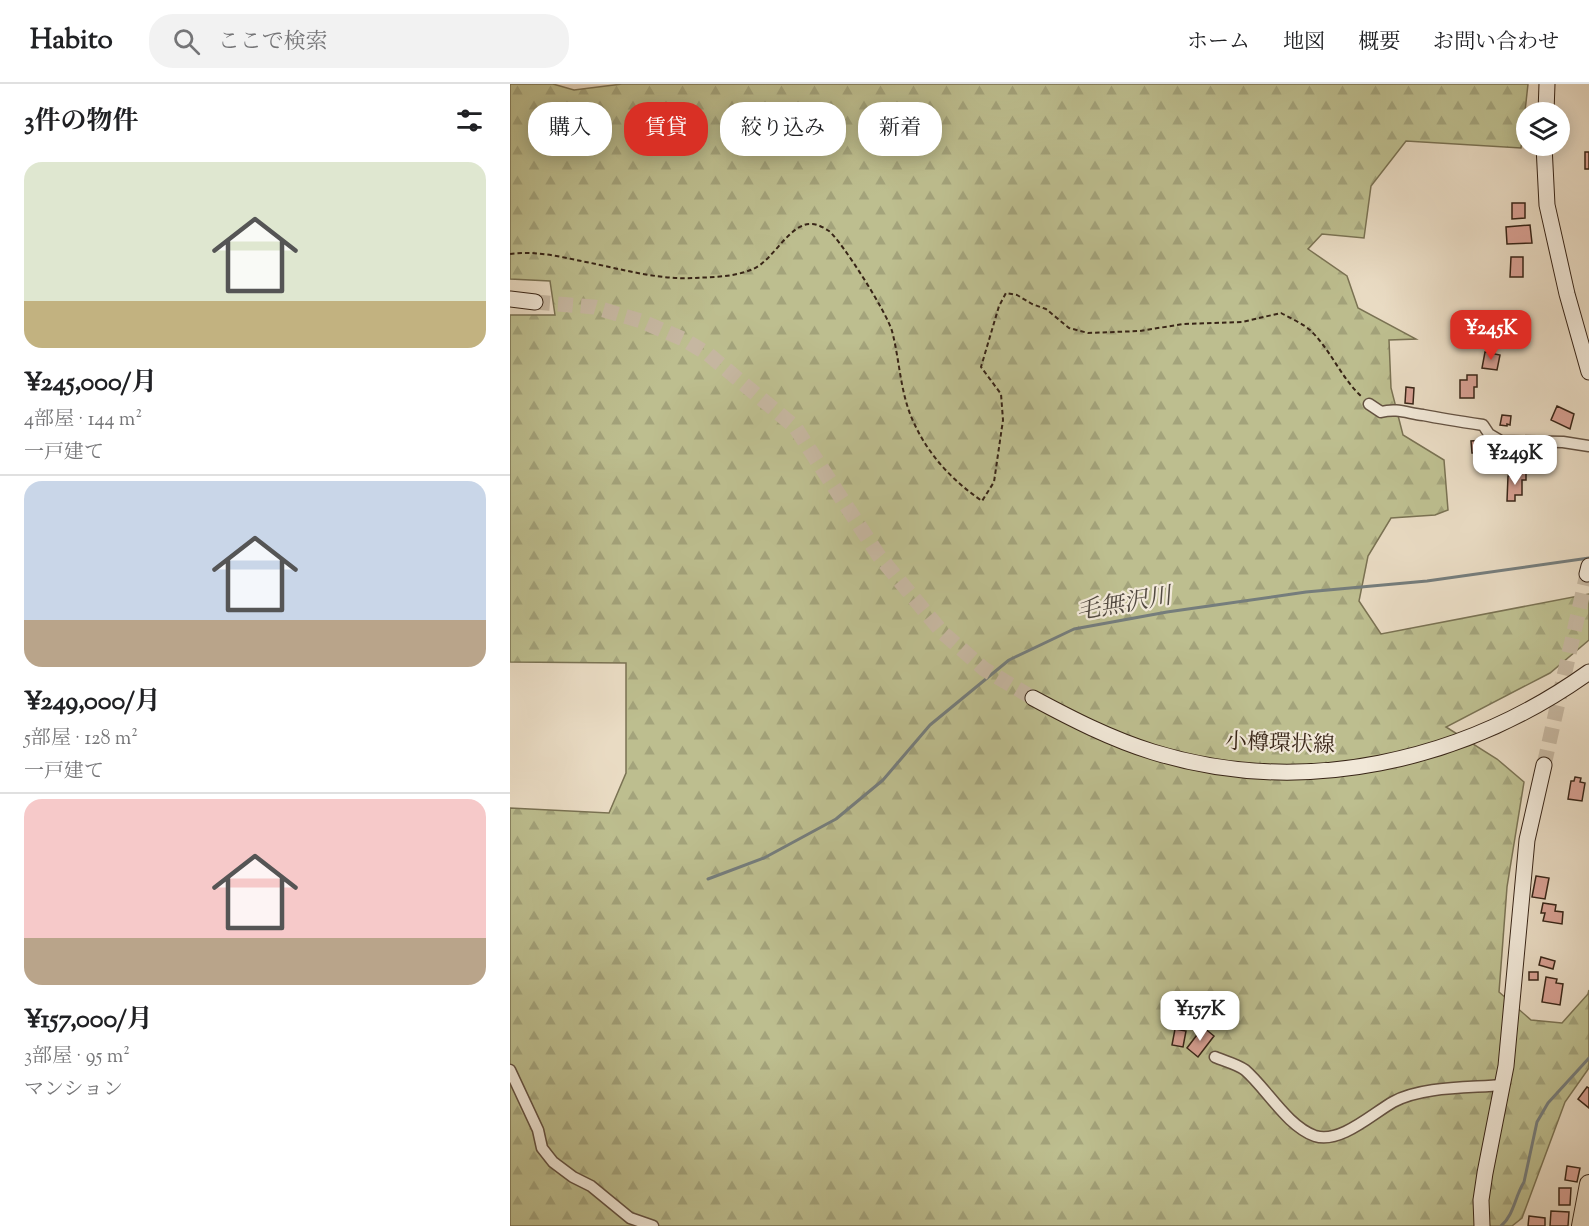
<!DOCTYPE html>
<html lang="ja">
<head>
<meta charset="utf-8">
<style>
	body { margin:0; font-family:"Sorts Mill Goudy","Noto Serif JP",serif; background:#f2f2f2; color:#202124; height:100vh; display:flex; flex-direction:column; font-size:22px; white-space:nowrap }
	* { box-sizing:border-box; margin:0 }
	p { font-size:20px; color:#757577 }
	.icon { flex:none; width:33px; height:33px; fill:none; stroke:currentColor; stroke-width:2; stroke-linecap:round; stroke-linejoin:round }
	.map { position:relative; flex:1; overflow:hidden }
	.drawer { display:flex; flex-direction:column; background:#fff; width:510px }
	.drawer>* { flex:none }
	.top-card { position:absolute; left:18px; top:18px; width:570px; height:54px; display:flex; gap:12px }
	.controls { position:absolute; left:1006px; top:18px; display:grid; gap:12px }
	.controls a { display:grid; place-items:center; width:54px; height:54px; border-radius:50%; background:#fff; box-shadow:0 3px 15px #0003; font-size:30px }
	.price { position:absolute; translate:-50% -51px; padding:0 14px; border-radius:12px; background:#fff; color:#222; font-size:20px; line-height:39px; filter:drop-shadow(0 2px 3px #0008) }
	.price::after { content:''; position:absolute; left:50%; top:36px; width:18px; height:14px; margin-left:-9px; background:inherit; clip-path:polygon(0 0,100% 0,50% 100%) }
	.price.current { background:#d93025; color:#fff }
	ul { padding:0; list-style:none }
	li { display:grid; align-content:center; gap:12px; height:318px; padding:0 24px }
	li+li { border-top:2px solid #e0e0e0 }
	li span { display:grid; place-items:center; height:186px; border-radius:18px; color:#555 }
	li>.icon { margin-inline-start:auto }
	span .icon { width:108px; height:108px; fill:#fffc; stroke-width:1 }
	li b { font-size:26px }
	h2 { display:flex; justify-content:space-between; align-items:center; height:72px; padding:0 24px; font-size:26px }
	.tag { padding:0 21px; border-radius:24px; background:#fff; box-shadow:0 3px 15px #0003; font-size:21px; line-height:54px }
	.tag.current { background:#d93025; color:#fff }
	header { display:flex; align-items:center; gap:36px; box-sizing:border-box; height:84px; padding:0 30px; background:#fff; border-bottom:2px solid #e0e0e0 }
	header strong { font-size:28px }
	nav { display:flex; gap:33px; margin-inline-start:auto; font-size:21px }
	.search { width:420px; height:54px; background:#f2f2f2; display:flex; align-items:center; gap:15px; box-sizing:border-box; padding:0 21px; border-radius:24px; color:#757577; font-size:22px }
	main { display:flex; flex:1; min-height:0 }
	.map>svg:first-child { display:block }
	.forest { fill:url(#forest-firs); stroke:#7a7253; stroke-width:1.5 }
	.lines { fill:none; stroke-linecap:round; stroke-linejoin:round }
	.stream { stroke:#757d7c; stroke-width:3 }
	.building { fill:#d8a093; stroke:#382517; stroke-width:1.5 }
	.secondary-tunnel { stroke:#c6b7a1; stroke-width:15; stroke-dasharray:15 8; stroke-linecap:butt }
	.street-casing { stroke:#645242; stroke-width:13 }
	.secondary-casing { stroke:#382517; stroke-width:17 }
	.primary-casing { stroke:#382517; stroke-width:20 }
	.path { stroke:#382517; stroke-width:2; stroke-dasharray:4.5 3; stroke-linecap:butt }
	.street { stroke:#f1e8d8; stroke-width:10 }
	.secondary { stroke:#f1e8d8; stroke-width:15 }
	.primary { stroke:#e9dbc3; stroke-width:18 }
	.labels { text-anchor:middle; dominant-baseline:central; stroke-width:4.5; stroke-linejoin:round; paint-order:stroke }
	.street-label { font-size:22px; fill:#382517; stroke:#f1e8d8 }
	.water-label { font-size:24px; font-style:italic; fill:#524a41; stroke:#f1e8d8 }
</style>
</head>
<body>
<header>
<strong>Habito</strong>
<div class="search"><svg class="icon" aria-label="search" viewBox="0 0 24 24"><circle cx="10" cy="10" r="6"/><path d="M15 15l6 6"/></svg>ここで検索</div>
<nav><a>ホーム</a><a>地図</a><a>概要</a><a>お問い合わせ</a></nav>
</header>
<main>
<section class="drawer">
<h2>3件の物件<svg class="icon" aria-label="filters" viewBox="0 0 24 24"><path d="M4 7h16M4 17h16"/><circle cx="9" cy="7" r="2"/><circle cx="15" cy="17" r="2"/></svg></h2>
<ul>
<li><span style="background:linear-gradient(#dfe7d0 75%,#c2b280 0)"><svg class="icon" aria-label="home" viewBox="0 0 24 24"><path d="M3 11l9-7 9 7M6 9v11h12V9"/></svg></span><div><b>¥245,000/月</b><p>4部屋 · 144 m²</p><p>一戸建て</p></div></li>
<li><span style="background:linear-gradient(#c9d6e8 75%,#b9a48a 0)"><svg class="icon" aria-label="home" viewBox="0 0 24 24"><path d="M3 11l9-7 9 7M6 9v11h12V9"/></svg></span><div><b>¥249,000/月</b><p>5部屋 · 128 m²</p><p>一戸建て</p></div></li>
<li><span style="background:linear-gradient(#f6c9c9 75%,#b9a48a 0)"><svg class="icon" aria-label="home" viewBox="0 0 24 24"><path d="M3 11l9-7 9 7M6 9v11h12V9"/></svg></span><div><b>¥157,000/月</b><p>3部屋 · 95 m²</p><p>マンション</p></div></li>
</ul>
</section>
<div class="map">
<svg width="1079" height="1142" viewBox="0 0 1079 1142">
	<defs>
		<pattern id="forest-firs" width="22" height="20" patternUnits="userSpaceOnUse" patternTransform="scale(1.5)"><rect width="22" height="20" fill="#bdbe8f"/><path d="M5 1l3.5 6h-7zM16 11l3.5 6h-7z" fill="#a3a37b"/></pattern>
	</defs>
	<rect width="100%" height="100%" fill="#e9dbc3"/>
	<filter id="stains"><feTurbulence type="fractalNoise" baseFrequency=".00333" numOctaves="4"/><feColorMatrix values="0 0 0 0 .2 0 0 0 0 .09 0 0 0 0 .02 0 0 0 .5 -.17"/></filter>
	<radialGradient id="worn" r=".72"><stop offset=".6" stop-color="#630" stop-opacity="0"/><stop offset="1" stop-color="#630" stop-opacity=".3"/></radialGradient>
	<path class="forest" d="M0 0H43L64 6 112 0H1018L1011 64 896 57 861 102 854 154 812 150 798 165 837 192 848 224 906 255 879 256 881 304 893 351 934 376 938 426 925 431 881 434 858 472 849 517 871 550 1079 510V556L1040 589 936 643 987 675 1014 698 997 803 989 908 1021 936 1052 939 1078 910 1079 906V984L1055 1018 1012 1134 1002 1142H0V724L99 729 116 689V579L0 578V231H45L40 197 0 195Z"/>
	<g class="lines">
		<path class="stream" d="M198 795 254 774 326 735 373 696 420 641 499 576 564 545 657 528 796 508 917 497 1079 474
			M991 1142C1004 1131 1005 1112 1014 1098L1027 1038 1038 1019 1079 974"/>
	</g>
	<path class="building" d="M1075 68H1079V85H1075Z
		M1002 119H1015V134L1002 135Z
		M1020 141 1022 159 997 160 996 143Z
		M1001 173H1013V193H1000Z
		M975 268 990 271 987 286 972 284Z
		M957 291H967V303H964V314H950V296H957Z
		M896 303 904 304 903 320 895 319Z
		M1047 322 1064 330 1060 345 1041 336Z
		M992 331 1001 332 1000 341 997 340V342L990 341Z
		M974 356V369H962L961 357Z
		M987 367 1004 368 1003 377 986 376Z
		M979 375 980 386 970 387 969 376Z
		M1006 388H1016V396H1012V411H1005V417H997L998 392H1006Z
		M1065 693 1071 694 1070 698 1075 699 1072 717 1058 715 1061 697H1064Z
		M1026 792 1039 794 1035 815 1022 813Z
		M1033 819 1046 821 1045 827 1053 828 1052 840 1033 837 1035 829H1031Z
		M1031 873 1045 877 1043 885 1029 881Z
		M1019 888H1028V896H1019Z
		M1036 893 1047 895 1046 899 1053 900 1050 921 1032 918Z
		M693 943 704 952 688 973 677 964Z
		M665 945 676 947 673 963 662 961Z
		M1077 1003 1079 1004V1024L1068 1015Z
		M1057 1082 1070 1084 1067 1098 1055 1096Z
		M1049 1104H1061L1060 1121H1049Z
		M1041 1127 1059 1128 1058 1142H1040Z
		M1019 1132 1035 1134V1142H1018Z"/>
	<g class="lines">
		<path class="secondary-tunnel" d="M25 218 84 223 131 237 173 255 198 270 285 343 369 472 432 548 474 585 523 614
			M1034 681 1077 490"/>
		<defs>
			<path id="street" d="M859 320 871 328C887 324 897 329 913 331 933 335 953 338 973 341L979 350 991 357 1053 358 1079 362
				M705 973C714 977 727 980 735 986 757 1005 777 1042 805 1052 830 1060 862 1030 883 1018 912 1002 960 1004 992 1001
				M0 986 28 1046 32 1064 43 1078 63 1093 81 1102 120 1134 143 1142"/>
			<path id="secondary" d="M1036 28 1037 0
				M1034 62 1037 121 1057 210 1079 288
				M0 215 25 218
				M1077 490 1079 482
				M523 614C562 635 601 655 643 668 793 714 953 678 1079 588
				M972 1142 971 1116 975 1089 996 982 1017 756 1034 681"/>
			<path id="primary" d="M1071 1142 1079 1100"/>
		</defs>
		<use href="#street" class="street-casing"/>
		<use href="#secondary" class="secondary-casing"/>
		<use href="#primary" class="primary-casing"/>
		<path class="path" d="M0 170C27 166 55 174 81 179 114 186 151 196 184 194 203 193 225 193 243 185 263 177 280 138 302 140 308 140 314 144 319 147 333 159 377 229 382 247 390 277 390 310 404 339 419 372 443 397 472 417L484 398 493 336 491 310 471 283 489 222 496 209 507 211 522 220 536 225 559 244 578 249 630 247 673 240 732 238 771 229C780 234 792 239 800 246 821 266 831 294 852 313"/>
		<use href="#street" class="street"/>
		<use href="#secondary" class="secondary"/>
		<use href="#primary" class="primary"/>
	</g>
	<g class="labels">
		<g class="street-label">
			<text transform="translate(770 661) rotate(2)">小樽環状線</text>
		</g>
		<g class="water-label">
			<text transform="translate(614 521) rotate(-10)">毛無沢川</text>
		</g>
	</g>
	<rect width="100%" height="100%" filter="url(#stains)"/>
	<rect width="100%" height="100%" fill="url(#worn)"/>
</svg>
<div class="controls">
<a><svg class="icon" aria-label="layers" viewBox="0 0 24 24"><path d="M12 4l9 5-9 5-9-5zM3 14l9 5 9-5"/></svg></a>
</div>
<b class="price current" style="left:981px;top:277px">¥245K</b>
<b class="price" style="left:1005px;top:402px">¥249K</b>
<b class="price" style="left:690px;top:958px">¥157K</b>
<div class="top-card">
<a class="tag">購入</a>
<a class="tag current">賃貸</a>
<a class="tag">絞り込み</a>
<a class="tag">新着</a>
</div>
</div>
</main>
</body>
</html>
